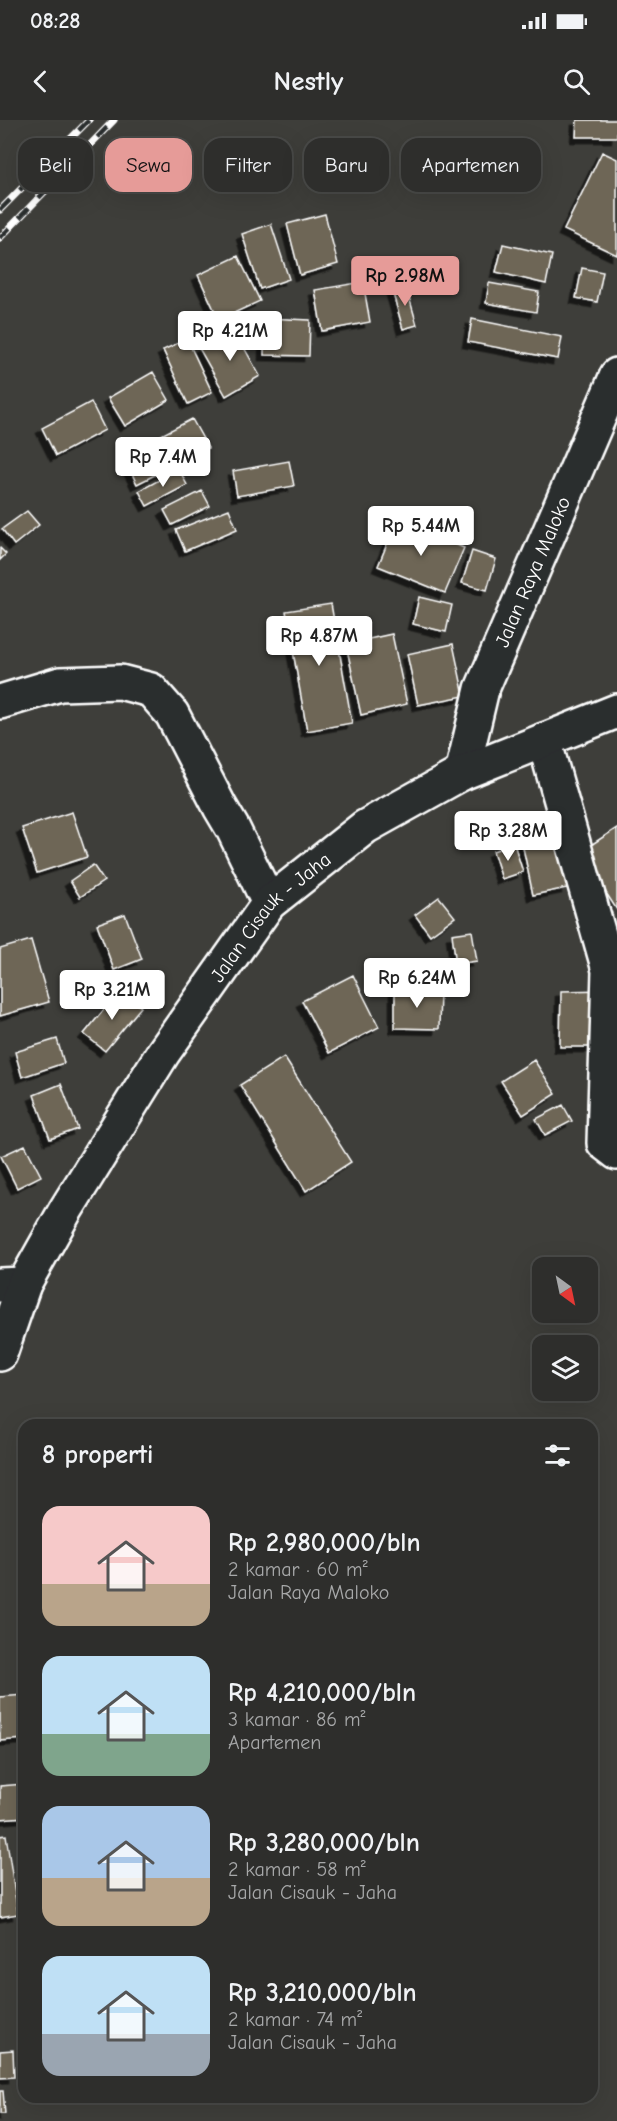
<!DOCTYPE html>
<html lang="id">
<head>
<meta charset="utf-8">
<style>
	body { margin:0; font-family:"Comic Neue",sans-serif; background:#3a3a38; color:#f1f3f6; height:100vh; display:flex; flex-direction:column; font-size:22px; white-space:nowrap }
	* { box-sizing:border-box; margin:0 }
	p { font-size:20px; color:#a7a8a9 }
	.icon { flex:none; width:33px; height:33px; fill:none; stroke:currentColor; stroke-width:2; stroke-linecap:round; stroke-linejoin:round }
	.map { position:relative; flex:1; overflow:hidden }
	.side { position:absolute; left:18px; top:1299px; width:580px; height:684px; display:flex; flex-direction:column; background:#2e2e2c; border-radius:18px; box-shadow:0 6px 24px #0002,0 0 0 2px #494a48 }
	.side>* { flex:none }
	.top-card { position:absolute; left:18px; top:18px; width:582px; height:54px; display:flex; gap:12px }
	.needle { width:39px; rotate:147deg }
	.buttons { position:absolute; left:532px; top:1137px; display:grid; gap:12px }
	.buttons a { display:grid; place-items:center; width:66px; height:66px; border-radius:12px; background:#2e2e2c; box-shadow:0 6px 24px #0002,0 0 0 2px #494a48; font-size:30px }
	.price { position:absolute; translate:-50% -51px; padding:0 14px; border-radius:6px; background:#fff; color:#222; font-size:20px; line-height:39px; filter:drop-shadow(0 2px 3px #0008) }
	.price::after { content:''; position:absolute; left:50%; top:36px; width:18px; height:14px; margin-left:-9px; background:inherit; clip-path:polygon(0 0,100% 0,50% 100%) }
	.price.on { background:#e69b98; color:#111 }
	ul { padding:0; list-style:none }
	li { display:flex; align-items:center; gap:18px; height:150px; padding:0 24px }
	li span { display:grid; place-items:center; flex:none; width:168px; height:120px; border-radius:18px; color:#555 }
	li>.icon { margin-inline-start:auto }
	span .icon { width:72px; height:72px; fill:#fffc; stroke-width:1 }
	li b { font-size:26px }
	h2 { display:flex; justify-content:space-between; align-items:center; height:72px; padding:0 24px; font-size:26px }
	.tag { padding:0 21px; border-radius:18px; background:#2e2e2c; box-shadow:0 6px 24px #0002,0 0 0 2px #494a48; font-size:21px; line-height:54px }
	.tag.on { background:#e69b98; color:#111 }
	.status { display:flex; justify-content:space-between; align-items:center; height:42px; padding:0 30px; background:#2e2e2c; direction:ltr }
	.status svg { height:16px; fill:currentColor }
	header { display:flex; justify-content:space-between; align-items:center; height:78px; padding:0 24px; background:#2e2e2c; font-size:27px; font-weight:700 }
	.map>svg:first-child { display:block }
	.building { fill:#6e6656; stroke:#fff; stroke-width:1.5; filter:url(#shadow) }
	.lines { fill:none; stroke-linecap:round; stroke-linejoin:round }
	.minor-casing { stroke:#fff; stroke-width:38 }
	.tertiary-casing { stroke:#fff; stroke-width:38 }
	.primary-casing { stroke:#fff; stroke-width:38 }
	.minor { stroke:#2a2d2e; stroke-width:33 }
	.tertiary { stroke:#2a2d2e; stroke-width:33 }
	.primary { stroke:#2a2d2e; stroke-width:33 }
	.rail-casing { stroke:#fff; stroke-width:7 }
	.rail { stroke:#2a2d2e; stroke-width:4.5; stroke-dasharray:14; stroke-linecap:butt }
	.labels { text-anchor:middle; dominant-baseline:central; stroke-width:5; stroke-linejoin:round; paint-order:stroke }
	.street-label { font-size:20px; fill:#fff; stroke:#2a2d2e }
</style>
</head>
<body>
<div class="status"><b>08:28</b><svg viewBox="0 0 49 12"><path d="M0 12V9h3v3zM5 12V6h3v6zM10 12V3h3v9zM15 12V0h3v12zM26 1h20v11H26zM47 4h2v5h-2z"/></svg></div>
<header><svg class="icon" aria-label="back" viewBox="0 0 24 24"><path d="M15 5l-7 7 7 7"/></svg>Nestly<svg class="icon" aria-label="search" viewBox="0 0 24 24"><circle cx="10" cy="10" r="6"/><path d="M15 15l6 6"/></svg></header>
<div class="map">
<svg width="617" height="2001" viewBox="0 0 617 2001">
	<defs>
		<filter id="shadow"><feDropShadow dx="-5.5" dy="5.5" stdDeviation="0" flood-color="#0009"/></filter>
	</defs>
	<rect width="100%" height="100%" fill="#3e3e3a"/>
	<filter id="ink" filterUnits="userSpaceOnUse"><feTurbulence type="fractalNoise" baseFrequency=".0167" numOctaves="2"/><feDisplacementMap in="SourceGraphic" scale="12" xChannelSelector="R" yChannelSelector="G"/><feConvolveMatrix kernelMatrix="1 2 1 2 8 2 1 2 1" color-interpolation-filters="sRGB"/></filter>
	<g filter="url(#ink)">
		<path class="building" d="M577 0H617V17H576Z
			M602 32 617 39V135L564 110Z
			M325 94 338 144 300 155 287 104Z
			M271 104 289 159 260 169 242 114Z
			M503 124 552 135 546 164 496 152Z
			M238 136 260 181 219 200 198 155Z
			M582 148 603 152 597 182 576 178Z
			M363 162 370 202 322 211 315 170Z
			M489 163 539 172 536 192 486 183Z
			M406 166 417 205 403 209 392 170Z
			M265 198 310 200 309 236 264 235Z
			M472 199 562 217 558 239 468 222Z
			M233 208 260 256 226 276 199 228Z
			M187 219 212 272 188 284 163 230Z
			M153 252 169 280 125 306 108 278Z
			M91 282 105 310 56 336 42 308Z
			M192 299 208 328 137 364 123 335Z
			M289 341 294 366 237 376 233 351Z
			M179 349 187 365 147 386 139 371Z
			M202 371 210 386 172 405 164 390Z
			M229 389 237 409 185 431 176 410Z
			M27 391 39 405 14 425 2 409Z
			M397 400 464 428 445 473 378 446Z
			M0 428 6 434 0 440Z
			M472 431 496 439 487 470 462 463Z
			M419 477 452 485 446 512 413 504Z
			M331 484 352 603 307 611 286 491Z
			M392 514 407 584 361 595 346 524Z
			M453 524 464 576 418 585 407 534Z
			M72 692 87 737 37 753 22 708Z
			M555 707 567 768 533 775 520 713Z
			M617 708V790L580 732Z
			M514 724 523 752 502 759 493 731Z
			M93 745 104 761 80 777 70 761Z
			M439 777 455 797 430 815 415 795Z
			M125 794 142 839 114 850 97 804Z
			M472 811 477 841 456 844 452 814Z
			M31 820 49 882 0 896V829Z
			M353 855 379 907 329 933 302 881Z
			M395 869 440 870 439 909 395 908Z
			M120 870 141 887 105 931 84 914Z
			M607 870V927H560L561 871Z
			M57 919 64 943 22 957 15 932Z
			M284 937 351 1042 306 1071 240 965Z
			M534 940 556 974 523 995 501 961Z
			M61 964 78 1009 50 1019 34 975Z
			M563 985 572 1001 545 1015 536 999Z
			M25 1025 41 1056 17 1068 1 1036Z
			M24 1575V1619L0 1621V1577Z
			M24 1664V1697L0 1699V1666Z
			M6 1715 18 1794 0 1797V1716Z
			M13 1930 14 1957 0 1958V1931Z
			M0 1971H3L5 1994H0Z"/>
		<g class="lines">
			<defs>
				<path id="minor" d="M0 582 60 564 120 562 151 570 172 594 220 687 233 709 269 783
					M544 620 609 850 604 1023 617 1033
					M0 1165 24 1164"/>
				<g id="tertiary">
					<path id="s1" d="M462 653 482 569 617 255"/>
				</g>
				<g id="primary">
					<path id="s2" d="M0 1234 24 1164 65 1091 163 933 269 783 365 707 462 653 617 591"/>
				</g>
			</defs>
			<use href="#minor" class="minor-casing"/>
			<use href="#tertiary" class="tertiary-casing"/>
			<use href="#primary" class="primary-casing"/>
			<use href="#minor" class="minor"/>
			<use href="#tertiary" class="tertiary"/>
			<use href="#primary" class="primary"/>
			<defs>
				<path id="rail" d="M0 90 89 0
					M0 118 114 0"/>
			</defs>
			<use href="#rail" class="rail-casing"/>
			<use href="#rail" class="rail"/>
		</g>
	</g>
	<g class="labels">
		<g class="street-label">
			<text stroke="none"><textPath href="#s1" startOffset="214">Jalan Raya Maloko</textPath></text>
			<text stroke="none"><textPath href="#s2" startOffset="518">Jalan Cisauk - Jaha</textPath></text>
		</g>
	</g>
</svg>
<div class="buttons">
<a><svg class="needle" viewBox="-14 -14 28 28"><path d="M0-13l5 13h-10z" fill="#e53935"/><path d="M0 13l5-13h-10z" fill="#a7a8a9"/></svg></a>
<a><svg class="icon" aria-label="layers" viewBox="0 0 24 24"><path d="M12 4l9 5-9 5-9-5zM3 14l9 5 9-5"/></svg></a>
</div>
<b class="price on" style="left:405px;top:187px">Rp 2.98M</b>
<b class="price" style="left:230px;top:242px">Rp 4.21M</b>
<b class="price" style="left:163px;top:368px">Rp 7.4M</b>
<b class="price" style="left:421px;top:437px">Rp 5.44M</b>
<b class="price" style="left:319px;top:547px">Rp 4.87M</b>
<b class="price" style="left:508px;top:742px">Rp 3.28M</b>
<b class="price" style="left:417px;top:889px">Rp 6.24M</b>
<b class="price" style="left:112px;top:901px">Rp 3.21M</b>
<div class="top-card">
<a class="tag">Beli</a>
<a class="tag on">Sewa</a>
<a class="tag">Filter</a>
<a class="tag">Baru</a>
<a class="tag">Apartemen</a>
</div>
<section class="side">
<h2>8 properti<svg class="icon" aria-label="filters" viewBox="0 0 24 24"><path d="M4 7h16M4 17h16"/><circle cx="9" cy="7" r="2"/><circle cx="15" cy="17" r="2"/></svg></h2>
<ul>
<li><span style="background:linear-gradient(#f6c9c9 65%,#b9a48a 0)"><svg class="icon" aria-label="home" viewBox="0 0 24 24"><path d="M3 11l9-7 9 7M6 9v11h12V9"/></svg></span><div><b>Rp 2,980,000/bln</b><p>2 kamar · 60 m²</p><p>Jalan Raya Maloko</p></div></li>
<li><span style="background:linear-gradient(#bfe0f5 65%,#7fa58c 0)"><svg class="icon" aria-label="home" viewBox="0 0 24 24"><path d="M3 11l9-7 9 7M6 9v11h12V9"/></svg></span><div><b>Rp 4,210,000/bln</b><p>3 kamar · 86 m²</p><p>Apartemen</p></div></li>
<li><span style="background:linear-gradient(#a9c7e8 60%,#b9a48a 0)"><svg class="icon" aria-label="home" viewBox="0 0 24 24"><path d="M3 11l9-7 9 7M6 9v11h12V9"/></svg></span><div><b>Rp 3,280,000/bln</b><p>2 kamar · 58 m²</p><p>Jalan Cisauk - Jaha</p></div></li>
<li><span style="background:linear-gradient(#bfe0f5 65%,#9aa5b1 0)"><svg class="icon" aria-label="home" viewBox="0 0 24 24"><path d="M3 11l9-7 9 7M6 9v11h12V9"/></svg></span><div><b>Rp 3,210,000/bln</b><p>2 kamar · 74 m²</p><p>Jalan Cisauk - Jaha</p></div></li>
</ul>
</section>
</div>
</body>
</html>
